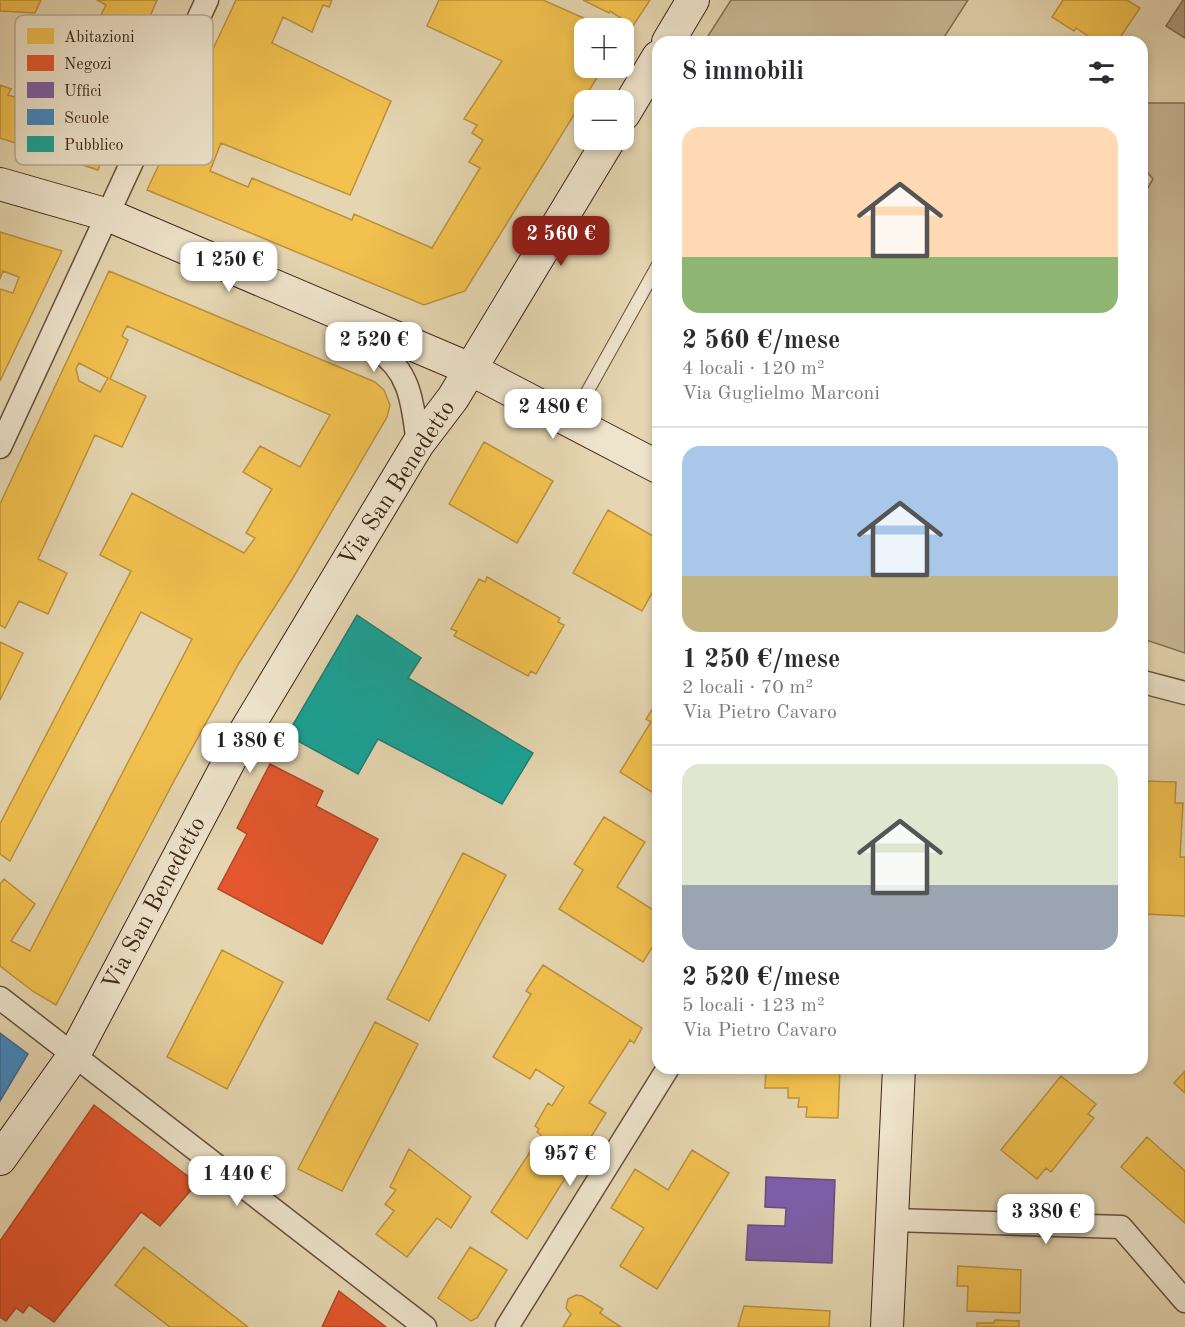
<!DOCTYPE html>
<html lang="it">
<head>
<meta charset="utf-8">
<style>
	body { margin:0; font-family:"Old Standard TT",serif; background:#f7f7f7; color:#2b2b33; height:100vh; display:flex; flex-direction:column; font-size:22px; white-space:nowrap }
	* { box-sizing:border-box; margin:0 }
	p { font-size:20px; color:#7c7c81 }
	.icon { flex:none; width:33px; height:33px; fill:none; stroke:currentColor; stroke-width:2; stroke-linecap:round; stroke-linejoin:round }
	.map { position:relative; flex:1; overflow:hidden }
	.panel { position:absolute; left:652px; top:36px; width:496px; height:1038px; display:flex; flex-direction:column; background:#fff; border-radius:18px; box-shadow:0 3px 9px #0003 }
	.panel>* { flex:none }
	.controls { position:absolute; left:574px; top:18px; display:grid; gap:12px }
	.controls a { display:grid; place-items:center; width:60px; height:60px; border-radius:12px; background:#fff; box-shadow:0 3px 9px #0003; font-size:30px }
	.price { position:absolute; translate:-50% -51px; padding:0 14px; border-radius:12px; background:#fff; color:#222; font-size:20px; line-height:39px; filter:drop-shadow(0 2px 3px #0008) }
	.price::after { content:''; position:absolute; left:50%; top:36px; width:18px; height:14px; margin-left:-9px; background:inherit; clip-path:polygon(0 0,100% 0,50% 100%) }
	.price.active { background:#8f2418; color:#fff }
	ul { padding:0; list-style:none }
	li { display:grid; align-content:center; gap:12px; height:318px; padding:0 30px }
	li+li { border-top:2px solid #e1e1e2 }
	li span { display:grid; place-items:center; height:186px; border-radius:18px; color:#555 }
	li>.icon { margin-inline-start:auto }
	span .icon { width:108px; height:108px; fill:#fffc; stroke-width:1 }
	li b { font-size:26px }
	h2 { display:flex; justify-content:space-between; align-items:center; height:72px; padding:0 30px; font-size:26px }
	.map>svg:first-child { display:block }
	.green { fill:#c9b897; stroke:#846e58; stroke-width:1.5 }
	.water { fill:#ad997d; stroke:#816a55; stroke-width:1.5 }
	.homes { fill:#f2c14e; stroke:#bc923e; stroke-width:1.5; fill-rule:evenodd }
	.shops { fill:#e4572e; stroke:#b24827; stroke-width:1.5 }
	.offices { fill:#7b5ea7; stroke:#694d7c; stroke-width:1.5 }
	.schools { fill:#3f88c5; stroke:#3f6a91; stroke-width:1.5 }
	.public { fill:#17a398; stroke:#237d72; stroke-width:1.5 }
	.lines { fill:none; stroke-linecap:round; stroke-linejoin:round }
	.lane-casing { stroke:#68503e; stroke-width:14 }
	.street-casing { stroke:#68503e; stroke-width:25 }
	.secondary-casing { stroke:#3f2418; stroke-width:34 }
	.lane { stroke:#eee4cc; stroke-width:12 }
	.street { stroke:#eee4cc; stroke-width:22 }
	.secondary { stroke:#eee4cc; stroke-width:32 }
	.labels { text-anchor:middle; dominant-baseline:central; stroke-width:6; stroke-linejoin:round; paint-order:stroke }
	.street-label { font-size:24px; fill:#3f2418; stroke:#eee4cc }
	.key { fill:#eee4cc; stroke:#baaa96; stroke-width:1.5 }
	.key-label { font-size:16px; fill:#3f2418 }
</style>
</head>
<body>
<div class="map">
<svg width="1185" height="1327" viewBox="0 0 1185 1327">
	<rect width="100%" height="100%" fill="#e5d6b1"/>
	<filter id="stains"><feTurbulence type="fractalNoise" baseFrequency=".00333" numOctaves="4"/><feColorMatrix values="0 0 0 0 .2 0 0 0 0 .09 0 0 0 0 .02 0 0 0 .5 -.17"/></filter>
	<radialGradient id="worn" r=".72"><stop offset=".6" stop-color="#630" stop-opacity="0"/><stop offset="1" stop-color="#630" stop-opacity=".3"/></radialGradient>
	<path class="green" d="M731 0H968L941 42H717L708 36Z
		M1143 103H1185V653L1143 639V196L1153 179 1143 167Z"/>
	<path class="water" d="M1183 0H1185V38L1166 26Z"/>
	<path class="homes" d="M0 0H41L35 13 0 11Z
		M97 0H157L148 21 164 28 145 71 85 46 106 5Z
		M236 0H332L329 7 323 5 312 32 283 17 272 43 391 101 350 195 221 143 210 171 248 187 252 178 352 220 354 214 432 248 480 168 469 162 483 140 472 133 477 125 464 119 502 61 427 26 439 0H543L606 28H585V68H603L465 291 424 305 147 190Z
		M583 0H650L633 26 610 11 609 13Z
		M1063 0H1127L1140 8 1117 42H1097L1076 28 1074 31 1052 17Z
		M0 85 11 89 8 95 114 128 98 170 0 138Z
		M0 232 62 251 0 381V289L13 293 19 277 3 271 0 279Z
		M109 271 375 382 384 390 390 405 387 417 293 578 239 663 174 781 56 1005 34 992 0 966V884L4 879 35 904 11 941 30 951 192 639 141 612 10 861 0 854V824L131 571 100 555 132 493 244 553 255 538 246 533 272 489 243 472 260 446 300 467 330 415 127 326 122 336 128 340 110 379 146 396 122 447 95 435 38 559 67 573 48 614 19 601 5 628 0 625V504ZM79 363 108 378 100 392 79 381 76 369Z
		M484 442 553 481 517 543 449 504Z
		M608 510 658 539V582L642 611 573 573Z
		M487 577 560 618 558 622 564 625 536 674 531 671 528 676 454 636 457 631 451 629 479 579 485 582Z
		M0 642 23 653 0 700Z
		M658 700V796L620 772 651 722 646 719Z
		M1143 781 1176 782 1175 803H1183L1180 857H1185V916L1143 914Z
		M604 817 645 842 617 887 658 913V938L643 962 559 909 583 870 574 864Z
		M463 853 506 875 429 1021 387 999Z
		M222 950 283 982 227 1089 167 1057Z
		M543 965 642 1028 634 1043 630 1040 589 1103 606 1113 527 1239 491 1212 541 1135 537 1132 539 1129 535 1126 548 1103 552 1106 564 1087 536 1069 530 1079 493 1057 531 994 526 991Z
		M375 1022 418 1044 342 1191 298 1169Z
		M766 1068H840L838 1118 806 1117 807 1107H798L799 1098H788V1088H765Z
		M1185 1071V1093L1174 1083Z
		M1061 1076 1096 1104 1088 1114 1094 1118 1051 1172 1046 1168 1037 1179 1001 1150Z
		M1147 1137 1185 1171V1223L1121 1167Z
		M409 1149 471 1197 451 1228 437 1218 407 1257 376 1234 394 1211 385 1204 396 1190 390 1187Z
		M692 1150 729 1173 657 1289 620 1266 644 1228 611 1208 635 1169 668 1190Z
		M144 1247 248 1327H170L115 1285Z
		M470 1247 507 1270 477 1318 471 1321 438 1298Z
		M958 1266 1021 1270 1020 1313 967 1311 968 1286H957Z
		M576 1295 582 1296 603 1309 600 1313 621 1327H563L571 1314 566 1308 568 1299Z
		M744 1306 830 1311 829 1327H738Z
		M995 1320 1019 1321V1327H977V1323H994Z"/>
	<path class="shops" d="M270 764 323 791 316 806 378 839 322 944 218 889 247 834 237 828Z
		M94 1105 197 1183 160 1226 141 1212 54 1322 29 1305 23 1313 16 1308 6 1321 0 1317V1241Z
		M339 1291 386 1327H322Z"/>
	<path class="offices" d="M766 1177 835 1180 832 1263 746 1260 748 1225 785 1226 786 1208 765 1207Z"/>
	<path class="schools" d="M0 1033 28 1054 0 1101Z"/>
	<path class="public" d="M357 615 421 658 408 678 533 753 502 804 378 739 358 774 287 735Z"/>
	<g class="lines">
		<defs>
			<path id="lane" d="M571 421 658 265"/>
			<path id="street" d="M335 311C338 318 342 330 348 336 355 343 369 345 377 350 412 371 413 409 418 444
				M0 447 207 0
				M1143 682 1185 693
				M0 998 425 1327
				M892 1220 1121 1227 1185 1301
				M507 1327 668 1068"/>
			<path id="secondary" d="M668 42 693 0
				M624 114 658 57
				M0 184 108 215 470 369 658 467
				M0 1159 74 1055 243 735 418 444 453 398 609 140
				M887 1327 899 1068"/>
		</defs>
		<use href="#lane" class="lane-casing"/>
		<use href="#street" class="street-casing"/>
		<use href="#secondary" class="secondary-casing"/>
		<use href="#lane" class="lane"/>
		<use href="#street" class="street"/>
		<use href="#secondary" class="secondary"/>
	</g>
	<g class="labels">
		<g class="street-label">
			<text transform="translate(398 484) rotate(-57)">Via San Benedetto</text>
			<text transform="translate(155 904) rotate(-62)">Via San Benedetto</text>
		</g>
	</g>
	<rect x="15" y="15" width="198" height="150" rx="9" class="key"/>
	<rect x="27" y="28" width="27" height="16" fill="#f2c14e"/>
	<rect x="27" y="55" width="27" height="16" fill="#e4572e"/>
	<rect x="27" y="82" width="27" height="16" fill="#7b5ea7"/>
	<rect x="27" y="109" width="27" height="16" fill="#3f88c5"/>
	<rect x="27" y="136" width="27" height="16" fill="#17a398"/>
	<g class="key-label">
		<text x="64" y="42">Abitazioni</text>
		<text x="64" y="69">Negozi</text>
		<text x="64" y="96">Uffici</text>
		<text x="64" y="123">Scuole</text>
		<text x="64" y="150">Pubblico</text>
	</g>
	<rect width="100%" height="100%" filter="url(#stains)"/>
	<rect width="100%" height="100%" fill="url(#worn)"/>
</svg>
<div class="controls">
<a>+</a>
<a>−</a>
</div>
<b class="price active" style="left:561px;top:267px">2 560 €</b>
<b class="price" style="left:229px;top:293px">1 250 €</b>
<b class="price" style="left:374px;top:373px">2 520 €</b>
<b class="price" style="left:553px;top:440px">2 480 €</b>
<b class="price" style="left:250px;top:774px">1 380 €</b>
<b class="price" style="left:570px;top:1187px">957 €</b>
<b class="price" style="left:237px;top:1207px">1 440 €</b>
<b class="price" style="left:1046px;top:1245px">3 380 €</b>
<section class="panel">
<h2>8 immobili<svg class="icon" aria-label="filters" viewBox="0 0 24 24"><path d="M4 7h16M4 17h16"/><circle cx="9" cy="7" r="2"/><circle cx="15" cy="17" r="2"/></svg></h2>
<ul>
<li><span style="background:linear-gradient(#ffd9b3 70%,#8fb573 0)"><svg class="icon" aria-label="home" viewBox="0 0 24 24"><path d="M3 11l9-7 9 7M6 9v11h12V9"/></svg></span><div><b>2 560 €/mese</b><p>4 locali · 120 m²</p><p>Via Guglielmo Marconi</p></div></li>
<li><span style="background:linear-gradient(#a9c7e8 70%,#c2b280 0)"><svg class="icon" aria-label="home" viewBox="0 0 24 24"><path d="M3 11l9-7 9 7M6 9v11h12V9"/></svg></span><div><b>1 250 €/mese</b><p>2 locali · 70 m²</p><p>Via Pietro Cavaro</p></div></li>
<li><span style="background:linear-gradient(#dfe7d0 65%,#9aa5b1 0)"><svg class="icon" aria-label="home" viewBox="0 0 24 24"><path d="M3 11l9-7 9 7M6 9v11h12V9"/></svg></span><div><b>2 520 €/mese</b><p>5 locali · 123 m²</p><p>Via Pietro Cavaro</p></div></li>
</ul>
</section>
</div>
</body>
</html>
